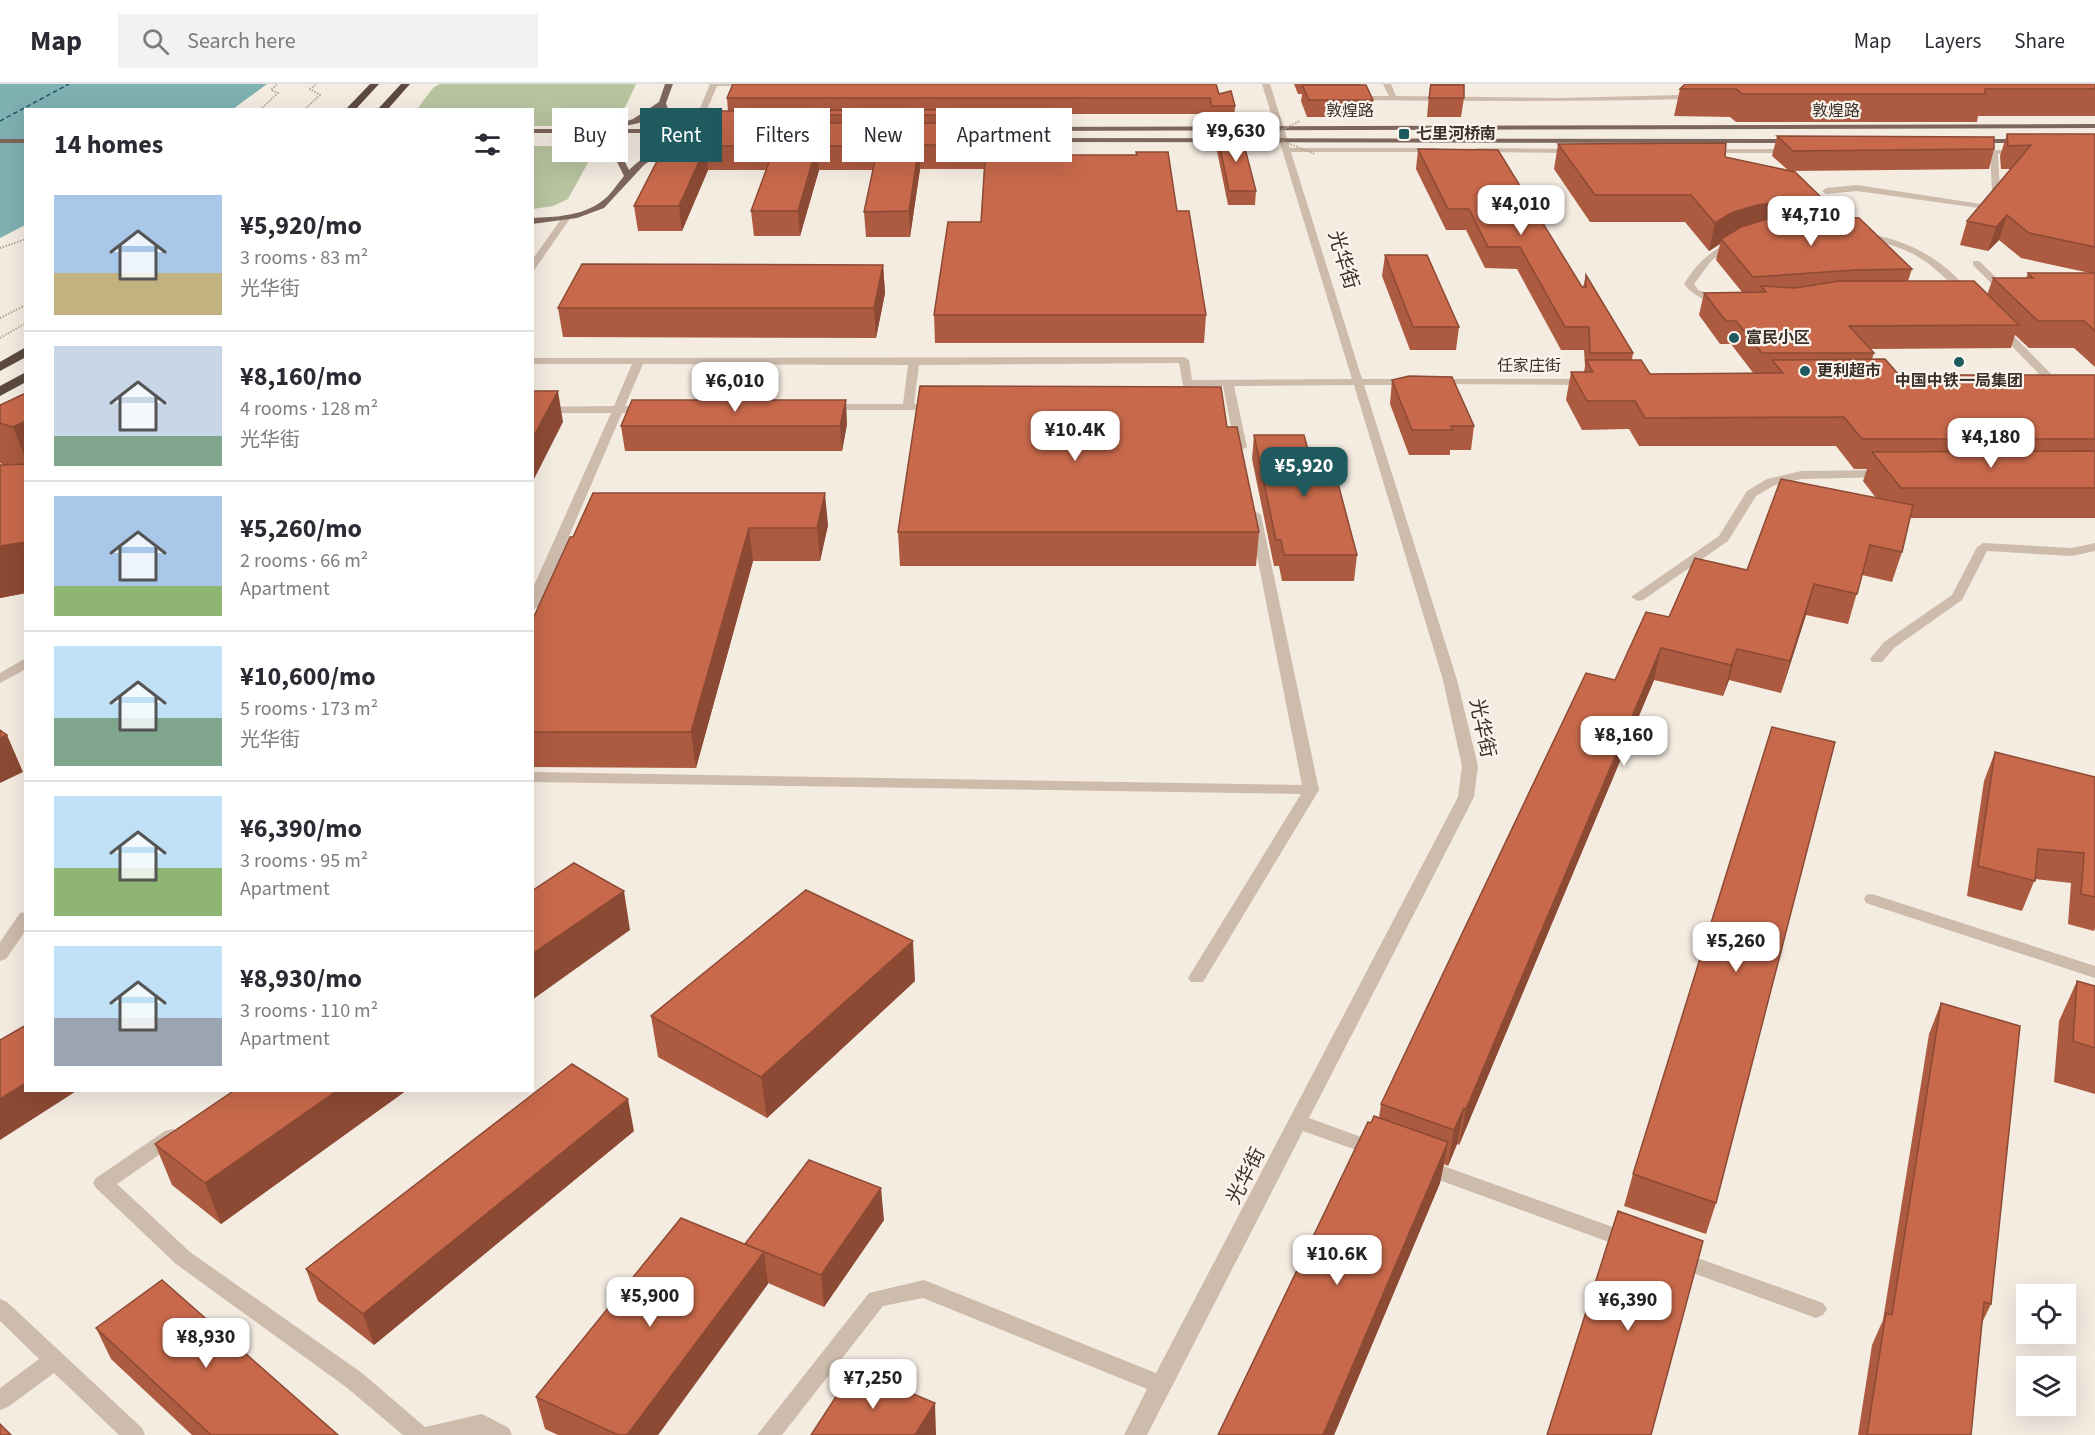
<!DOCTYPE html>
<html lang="en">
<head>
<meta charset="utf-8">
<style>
	body { margin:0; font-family:"Source Sans 3","Noto Sans SC",sans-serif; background:#f2f2f3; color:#2b2b33; height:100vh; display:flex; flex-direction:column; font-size:22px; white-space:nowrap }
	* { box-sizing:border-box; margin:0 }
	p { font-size:20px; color:#7c7c81 }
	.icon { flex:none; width:33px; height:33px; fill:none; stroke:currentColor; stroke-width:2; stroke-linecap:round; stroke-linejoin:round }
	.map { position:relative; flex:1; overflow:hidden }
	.details { position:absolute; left:24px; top:24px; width:510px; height:984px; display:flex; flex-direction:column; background:#fff; border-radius:0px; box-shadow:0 6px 24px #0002 }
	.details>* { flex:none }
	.banner { position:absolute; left:552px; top:24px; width:570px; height:54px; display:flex; gap:12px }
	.controls { position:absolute; left:2016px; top:1200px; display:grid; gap:12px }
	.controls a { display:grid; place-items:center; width:60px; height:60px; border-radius:0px; background:#fff; box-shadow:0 6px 24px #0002; font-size:30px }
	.price { position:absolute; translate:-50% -51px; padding:0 14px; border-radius:12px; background:#fff; color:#222; font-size:20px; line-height:39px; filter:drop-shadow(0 2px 3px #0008) }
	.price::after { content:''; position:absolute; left:50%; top:36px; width:18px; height:14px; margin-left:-9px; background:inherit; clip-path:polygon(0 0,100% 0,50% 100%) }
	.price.active { background:#1f5a5e; color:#fff }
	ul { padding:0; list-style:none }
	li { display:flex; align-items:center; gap:18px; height:150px; padding:0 30px }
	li+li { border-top:2px solid #e1e1e2 }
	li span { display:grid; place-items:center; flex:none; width:168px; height:120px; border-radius:0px; color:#555 }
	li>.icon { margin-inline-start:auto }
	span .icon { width:72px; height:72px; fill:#fffc; stroke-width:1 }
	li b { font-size:26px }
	h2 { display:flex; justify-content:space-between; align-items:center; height:72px; padding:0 30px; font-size:26px }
	.tag { padding:0 21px; border-radius:0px; background:#fff; box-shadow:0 6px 24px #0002; font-size:21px; line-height:54px }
	.tag.active { background:#1f5a5e; color:#fff }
	header { display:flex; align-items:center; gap:36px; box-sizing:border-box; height:84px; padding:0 30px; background:#fff; border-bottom:2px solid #e1e1e2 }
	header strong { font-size:28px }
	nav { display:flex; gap:33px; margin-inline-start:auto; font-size:21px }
	.search { width:420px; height:54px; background:#f2f2f3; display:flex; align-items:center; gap:15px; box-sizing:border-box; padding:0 21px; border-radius:0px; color:#7c7c81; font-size:22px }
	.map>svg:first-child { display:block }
	.green { fill:#b8c4a0 }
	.water { fill:#7fb0b2 }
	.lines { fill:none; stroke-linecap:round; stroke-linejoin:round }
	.ferry { stroke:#1f5a5e; stroke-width:1.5; stroke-dasharray:4.5 3; stroke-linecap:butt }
	.path { stroke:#b9a596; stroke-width:2; stroke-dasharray:1.5 1.5; stroke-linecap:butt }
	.minor { fill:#cdbbac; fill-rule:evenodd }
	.major { fill:#7d675c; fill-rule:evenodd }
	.highway { fill:#5c4a42; fill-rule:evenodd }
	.path-bridge { stroke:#b9a596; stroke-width:2; stroke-dasharray:1.5 1.5; stroke-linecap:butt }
	.wall { fill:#ac5a40 }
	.shaded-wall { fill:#8c4a34 }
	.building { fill:#c8694b; stroke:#8c4a34; stroke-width:1.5 }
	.poi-dot { fill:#1f5a5e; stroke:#fbf5ee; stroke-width:2 }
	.labels { text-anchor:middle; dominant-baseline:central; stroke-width:4.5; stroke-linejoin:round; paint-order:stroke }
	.far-street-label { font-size:16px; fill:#3b302b; stroke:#fbf5ee }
	.far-poi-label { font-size:16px; font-weight:bold; fill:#3b302b; stroke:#fbf5ee; text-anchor:start }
	.street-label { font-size:20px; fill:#3b302b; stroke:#fbf5ee }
</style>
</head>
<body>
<header>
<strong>Map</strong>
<div class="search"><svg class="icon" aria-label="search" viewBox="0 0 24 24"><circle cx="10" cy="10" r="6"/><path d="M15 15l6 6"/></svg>Search here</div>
<nav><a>Map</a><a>Layers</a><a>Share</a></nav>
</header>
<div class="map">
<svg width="2095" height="1351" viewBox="0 0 2095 1351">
	<rect width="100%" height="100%" fill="#f4ebe1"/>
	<path class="green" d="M440 0H636C632 8 627 23 620 29 606 42 552 42 533 42L532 26 417 25 434 3Z
		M532 62C552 62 575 61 590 75L568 115 553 122 533 125Z"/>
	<path class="water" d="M0 0H267L233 25 26 26 25 141 0 154Z"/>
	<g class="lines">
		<path class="ferry" d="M0 37 69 0"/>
		<path class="path" d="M260 26 278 9 271 6 277 0
			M304 26 320 11 310 5 317 0
			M0 164 26 155
			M0 234 26 221
			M0 254 26 239"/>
		<path class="minor" d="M710 0H763L759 2H717L706 28 714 32 738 33V37H735L712 36 698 29Z
			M1262 0H1270L1290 64H1437L1441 66 1437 68H1291L1362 295H1411L1416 298 1411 301H1364L1457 596 1478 682 1474 713 1309 1034 1383 1061 1386 1066 1383 1071 1376 1073 1303 1047 1147 1351H1124L1147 1305 923 1214 883 1222 782 1351H757L869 1209 924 1196 1156 1289 1458 713 1462 682 1443 596 1354 301 1234 302 1247 363 1241 366 1235 363 1223 302H1193L1197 321 1195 323H1187L1179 279 919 281 914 320 940 321 942 323 936 326H828L822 323 828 320H903L908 281 643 280 625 322H648L654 325 648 328 622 329 539 522 532 526V506L611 329H532V323L614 322 632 280H532V274L1184 273 1189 276 1192 296 1352 295Z
			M1383 0H1391L1396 12 1560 14 1681 11 1688 0H1696L1683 15C1573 18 1464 17 1354 16L1350 14 1354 12H1389Z
			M1026 31H1056L1061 44 1054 46 1050 35H1023V31Z
			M1479 64 1575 65 1579 67 1575 69 1476 68V64Z
			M1707 65H1794L1798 67 1794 69H1704V65Z
			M1971 66H2022L2026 68 2022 70H1998L2000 107 1986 125 1857 107 1826 110 1822 107 1826 104 1857 101 1981 120 1992 107 1990 70H1974L1970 68Z
			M564 131 571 133 535 185 532 186V176Z
			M1862 148C1910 157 1941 173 1973 211L1965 213C1924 173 1915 165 1859 153L1857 151Z
			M1734 156 1742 158 1712 176 1694 200 1698 206 1726 216V220C1711 221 1693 212 1684 200 1697 179 1711 166 1734 156Z
			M1973 177H1979L2003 200 2001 211H1995V203L1973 181Z
			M1996 242H2004L2056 295V299H2048L1996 246Z
			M1435 295H1588L1593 298 1588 301 1431 300V296Z
			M1885 386 1889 387V393L1801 395 1775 401 1756 412 1728 457 1643 516 1638 517 1631 513 1719 452 1747 407 1767 395 1801 387Z
			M1255 427 1261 431 1319 706 1203 898H1191L1188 894 1301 710 532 698V688L1302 701 1249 431Z
			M1983 459 2072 464 2095 459V467L2072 472 1987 467 1962 516 1894 564 1882 578H1872L1870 575 1884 558 1952 511 1977 463Z
			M26 574V585L0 599V589Z
			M1872 810 2095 882V894L1866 819 1864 815 1866 811Z
			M26 828V846L6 875 0 877V858L20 829Z
			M172 1045 179 1047 182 1052 179 1057 117 1100 190 1168 362 1289 425 1343 482 1330 509 1344 512 1351H403L346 1303 176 1180 96 1104 93 1099 96 1094 165 1047Z
			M1424 1075 1635 1151 1638 1157 1635 1163 1628 1165 1417 1088 1414 1083 1417 1078Z
			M1678 1167 1823 1219 1827 1225 1823 1231 1816 1234 1671 1181 1668 1175 1671 1169Z
			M0 1215 7 1218 142 1344 145 1351H119L54 1289 8 1323 0 1326V1304L39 1275 0 1237Z"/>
		<path class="major" d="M665 0H673L666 19 671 35 692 45H730V49H532V45H683L665 38 660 24 639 39 616 44 612 42 633 35 659 18Z
			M2095 40V44L1027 47 1023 45 1027 43Z
			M1024 54 1795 55 1799 57 1795 59 1027 58 1023 56Z
			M0 55H26V59H0Z
			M564 55 618 64 629 86C644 71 661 63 681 59L685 61 659 71 644 81 604 124 577 134 532 140V134C555 133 583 132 602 117 611 111 617 100 624 92L612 68 561 59V55Z
			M1972 55H2023L2027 57 2023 59H1975L1971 57Z"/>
		<path class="highway" d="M370 0H379L355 26H345Z
			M401 0H410L387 26H377Z
			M26 263V273L0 287V278Z
			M26 288V298L0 312V302Z"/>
		<path class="path-bridge" d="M1232 37 1315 70
			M1241 65 1300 37"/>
	</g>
	<path class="wall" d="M1294 0H1360V1L1373 16 1371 33H1307L1301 17 1302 10H1298Z
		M1430 0H1464V14L1461 33H1427Z
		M2095 0V32H1978L1977 38H1736L1730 33 1674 32 1680 5Z
		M1219 10 1235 22 1234 38H1211L1209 30H1046L1048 71 1177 127 1206 231 1204 259H935L934 231 981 138 984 85H920L910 153H866L864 128 873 86H819L800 152H754L751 127 766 86H708L682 147H638L634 122 728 27 727 14Z
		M1217 49 1256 107 1255 121H1228L1216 62Z
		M2007 50H2095V283L2074 264H2029L2015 251 2011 264 1870 265 1874 269 1872 275 1899 291H2095V434H1910L1902 468 1892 498 1862 491 1848 540 1806 531 1781 609 1729 596 1723 612 1654 596 1459 1061 1457 1060 1448 1082 1444 1080 1440 1099 1334 1351H1218L1379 1034 1381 1020 1615 596 1669 533 1747 486 1876 414 1863 397 1867 385H1854L1836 362H1639L1629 345 1582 346 1566 316 1571 288H1584L1585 282 1584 266H1561L1517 185 1485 184 1466 146H1446L1416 85 1418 65 1582 203H1583L1586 191 1633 269 1632 276 1650 290H1754L1731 260H1720L1699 231 1704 209 1742 208 1716 176 1720 160 1709 167 1685 138H1590L1554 85 1558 60 1725 73 1788 86 1772 72 1777 52 1994 65 1989 85 1790 87 1823 115 1818 132 1912 185 1908 197 1987 211 1993 194H2026L2028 189H2090L2021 174 1999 156 1988 167 1960 161 1967 137 2012 85H2001L2000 72Z
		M1385 171 1459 243 1456 266H1410L1382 192Z
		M883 181 885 209 876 254 563 253 558 224Z
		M1392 296 1474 342 1471 366H1450V371H1409L1390 320Z
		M26 309V509L0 514V381H4L0 379V321Z
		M847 340 842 367H625L621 342Z
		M1227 343 1259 448 1256 482H900L898 448Z
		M1254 351 1310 373 1357 471 1354 497H1282L1279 482H1274L1252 375Z
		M593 409 828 441 820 477H753L696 684 532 683V537L573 453Z
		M1995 668 2095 693V844L2094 847 2068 840 2071 799 2035 795 2022 827 1967 812 1984 697Z
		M915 897 767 1034 658 973 651 932Z
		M2077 897 2095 902V1010L2054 998 2059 937Z
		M1941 919 1991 1220 1982 1239 1971 1351H1858L1872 1261 1883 1236 1929 950Z
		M235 1006H407L221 1140 172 1101 155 1060Z
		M634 1047 374 1261 318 1217 306 1185Z
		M1633 1090 1716 1119 1706 1150 1624 1122Z
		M884 1136 824 1223 768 1199 658 1351H558L545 1345 536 1313 745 1160Z
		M96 1244 338 1351H192L111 1275Z"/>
	<path class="shaded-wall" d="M743 31 745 54 737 36Z
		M919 61 920 85 910 153 909 127Z
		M706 62 708 86 682 147 679 122Z
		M817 62 819 86 800 152 798 127Z
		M1786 117 1779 143 1721 155 1720 160 1709 167 1715 139 1731 129 1757 121Z
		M2007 131 1999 156 1988 167 1996 143Z
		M883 181 885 209 876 254 874 224Z
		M558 307 563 338 532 399V355Z
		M846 316 847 340 842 367 840 342Z
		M26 337V376L13 343Z
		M825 409 828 441 820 477 817 444Z
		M749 444 753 477 696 684 691 648Z
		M26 458V509L0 514V462Z
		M1814 500 1806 531 1781 609 1790 577Z
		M1661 564 1654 596 1459 1061 1466 1025Z
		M1737 565 1729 596 1723 612 1731 581Z
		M7 651 23 688 0 699V654Z
		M624 807 630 846 532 916V870Z
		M913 857 915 897 767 1034 761 993Z
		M26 999V1006H78L0 1056V1015Z
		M338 1006H407L221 1140 205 1099Z
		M628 1015 634 1047 374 1261 363 1230Z
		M1464 1024 1457 1060 1448 1082 1454 1046Z
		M1448 1058 1440 1099 1334 1351H1323Z
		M881 1104 884 1136 824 1223 821 1191Z
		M764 1168 768 1200 658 1351H627Z
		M935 1319 936 1351H915Z"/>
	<path class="building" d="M733 0H1216L1219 10 1231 7 1235 22H1212L1210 14H727Z
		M1685 0H2095V5H1985V10H1742L1736 5H1680Z
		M1302 1H1366L1373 16H1309Z
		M1431 1H1464V14H1429Z
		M1046 25V31H743L737 36 743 39H1047L1048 71H1137L1136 68H1168L1177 127H1189L1206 231H934L948 138H981L986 61H919L909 127 864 128 878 62H817L798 127H751L775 62H706L679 122H634L671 50H706L717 27Z
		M1217 49H1241L1256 107H1229Z
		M2007 50H2095V163L2029 149 2007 131 1996 143 1967 137 2031 61 2008 62Z
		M1777 52 1994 53V65L1793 67Z
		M1726 59 1725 73 1795 88 1823 115 1786 117 1757 121 1731 129 1715 139 1691 111H1595L1558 60Z
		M1418 65 1498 66 1582 203H1586V191L1633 269H1590L1589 243H1565L1520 163H1488L1469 125H1448Z
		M1813 132 1859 134 1912 185 1856 186 1753 193 1721 155 1741 143 1767 135Z
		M1385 171H1427L1459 243H1413Z
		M582 180 883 181 874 224H558Z
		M2028 189H2095V247L2084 237H2038L1993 194H2033Z
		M1839 197H1974L2019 241 1849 242 1874 269H1762L1736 237H1726L1704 209 1766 208 1761 202 1795 204Z
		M1885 275 1899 291H2095V355H1862L1844 333 1645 334 1635 317H1587L1571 288H1593L1586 276H1641L1650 290 1783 289 1772 276Z
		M1409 292 1452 293 1474 342H1451L1453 346H1412L1392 296Z
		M920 302 1221 303 1227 343H1237L1259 448H898Z
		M532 307H558L532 355Z
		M26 309V337L13 343 0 339V321Z
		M632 316H846L840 342H621Z
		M1254 351H1304L1310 373H1331L1357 471H1284L1281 456H1276Z
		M2095 367V404H1901L1872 368Z
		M26 380V458L0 462V381Z
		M1781 395 1913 421 1902 468 1870 461 1857 510 1814 500 1790 577 1737 565 1731 581 1661 564 1466 1025 1464 1024 1454 1046 1381 1020 1586 589 1615 596 1646 528 1669 533 1695 474 1747 486Z
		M593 409H825L817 444H749L691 648H532V537L570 453H573Z
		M1772 643 1835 658 1716 1119 1633 1090Z
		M0 646 7 651 0 654Z
		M1995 668 2095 693V813L2081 810 2084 769 2038 765 2035 797 1978 782Z
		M574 779 624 807 532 870V807Z
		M806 806 913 857 761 993 651 932Z
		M2077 897 2095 902V964L2073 957Z
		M1941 919 2020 942 1991 1220 1984 1218 1971 1351H1867L1886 1229 1892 1231Z
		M26 941V999L0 1015V956Z
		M572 980 628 1015 363 1230 306 1185Z
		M235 1006H338L205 1099 155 1060Z
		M1374 1032 1448 1058 1323 1351H1218L1368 1038 1371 1039Z
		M809 1076 881 1104 821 1191 745 1160Z
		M1618 1127 1703 1157 1651 1351H1547Z
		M681 1134 764 1168 627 1351H618L536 1313Z
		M162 1196 338 1351H211L96 1244Z
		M854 1285 935 1319 915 1351H811Z
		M0 1340 11 1351H0Z"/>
	<g class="poi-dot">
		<rect x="1398" y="44" width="12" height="12" rx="3"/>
		<circle cx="1734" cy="254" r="6"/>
		<circle cx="1959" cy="278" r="6"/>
		<circle cx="1805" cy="287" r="6"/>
	</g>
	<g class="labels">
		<g class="far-street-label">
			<text x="1350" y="27">敦煌路</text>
			<text x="1836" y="27">敦煌路</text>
			<text x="1529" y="282">任家庄街</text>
		</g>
		<g class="far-poi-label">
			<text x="1416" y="50">七里河桥南</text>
			<text x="1746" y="254">富民小区</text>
			<text x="1817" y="287">更利超市</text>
			<text x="1959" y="297" text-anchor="middle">中国中铁一局集团</text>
		</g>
		<g class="street-label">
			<text transform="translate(1343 176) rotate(73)">光华街</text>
			<text transform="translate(1482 644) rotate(78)">光华街</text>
			<text transform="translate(1246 1092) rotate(-63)">光华街</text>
		</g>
	</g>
</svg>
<div class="controls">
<a><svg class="icon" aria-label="locate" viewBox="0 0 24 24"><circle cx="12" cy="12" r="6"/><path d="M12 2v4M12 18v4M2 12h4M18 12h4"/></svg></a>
<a><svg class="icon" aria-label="layers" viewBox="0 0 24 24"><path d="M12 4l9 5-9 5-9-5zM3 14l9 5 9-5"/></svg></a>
</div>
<b class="price" style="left:1236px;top:79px">¥9,630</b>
<b class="price" style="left:1521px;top:152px">¥4,010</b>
<b class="price" style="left:1811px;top:163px">¥4,710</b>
<b class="price" style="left:735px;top:329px">¥6,010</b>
<b class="price" style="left:1075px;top:378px">¥10.4K</b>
<b class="price" style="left:1991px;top:385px">¥4,180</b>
<b class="price active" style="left:1304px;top:414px">¥5,920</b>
<b class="price" style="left:1624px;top:683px">¥8,160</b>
<b class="price" style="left:1736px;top:889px">¥5,260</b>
<b class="price" style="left:1337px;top:1202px">¥10.6K</b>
<b class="price" style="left:650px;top:1244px">¥5,900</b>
<b class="price" style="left:1628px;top:1248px">¥6,390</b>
<b class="price" style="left:206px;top:1285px">¥8,930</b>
<b class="price" style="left:873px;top:1326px">¥7,250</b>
<div class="banner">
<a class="tag">Buy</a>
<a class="tag active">Rent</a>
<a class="tag">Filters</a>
<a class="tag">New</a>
<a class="tag">Apartment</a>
</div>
<section class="details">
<h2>14 homes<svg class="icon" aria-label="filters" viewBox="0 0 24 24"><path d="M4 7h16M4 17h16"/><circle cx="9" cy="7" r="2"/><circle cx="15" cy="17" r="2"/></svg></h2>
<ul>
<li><span style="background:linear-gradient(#a9c7e8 65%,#c2b280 0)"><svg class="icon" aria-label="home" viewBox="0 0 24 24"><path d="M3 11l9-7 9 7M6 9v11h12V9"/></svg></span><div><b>¥5,920/mo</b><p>3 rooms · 83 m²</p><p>光华街</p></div></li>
<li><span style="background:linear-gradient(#c9d6e8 75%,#7fa58c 0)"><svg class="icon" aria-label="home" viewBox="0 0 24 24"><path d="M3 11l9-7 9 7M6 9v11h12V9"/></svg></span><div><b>¥8,160/mo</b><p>4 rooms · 128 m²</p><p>光华街</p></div></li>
<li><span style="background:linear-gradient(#a9c7e8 75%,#8fb573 0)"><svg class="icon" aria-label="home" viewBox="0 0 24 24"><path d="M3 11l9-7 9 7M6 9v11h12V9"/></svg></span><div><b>¥5,260/mo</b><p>2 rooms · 66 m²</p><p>Apartment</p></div></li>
<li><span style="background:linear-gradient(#bfe0f5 60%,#7fa58c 0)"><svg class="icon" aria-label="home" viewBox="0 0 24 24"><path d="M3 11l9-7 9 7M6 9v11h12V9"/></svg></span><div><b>¥10,600/mo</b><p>5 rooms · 173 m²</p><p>光华街</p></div></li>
<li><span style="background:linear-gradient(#bfe0f5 60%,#8fb573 0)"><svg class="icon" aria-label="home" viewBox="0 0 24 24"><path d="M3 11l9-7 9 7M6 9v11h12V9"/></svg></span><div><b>¥6,390/mo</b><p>3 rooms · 95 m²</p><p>Apartment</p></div></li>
<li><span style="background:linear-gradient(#bfe0f5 60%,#9aa5b1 0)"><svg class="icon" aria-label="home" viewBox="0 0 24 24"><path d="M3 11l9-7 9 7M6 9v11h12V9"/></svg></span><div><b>¥8,930/mo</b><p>3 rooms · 110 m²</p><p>Apartment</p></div></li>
</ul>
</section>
</div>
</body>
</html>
